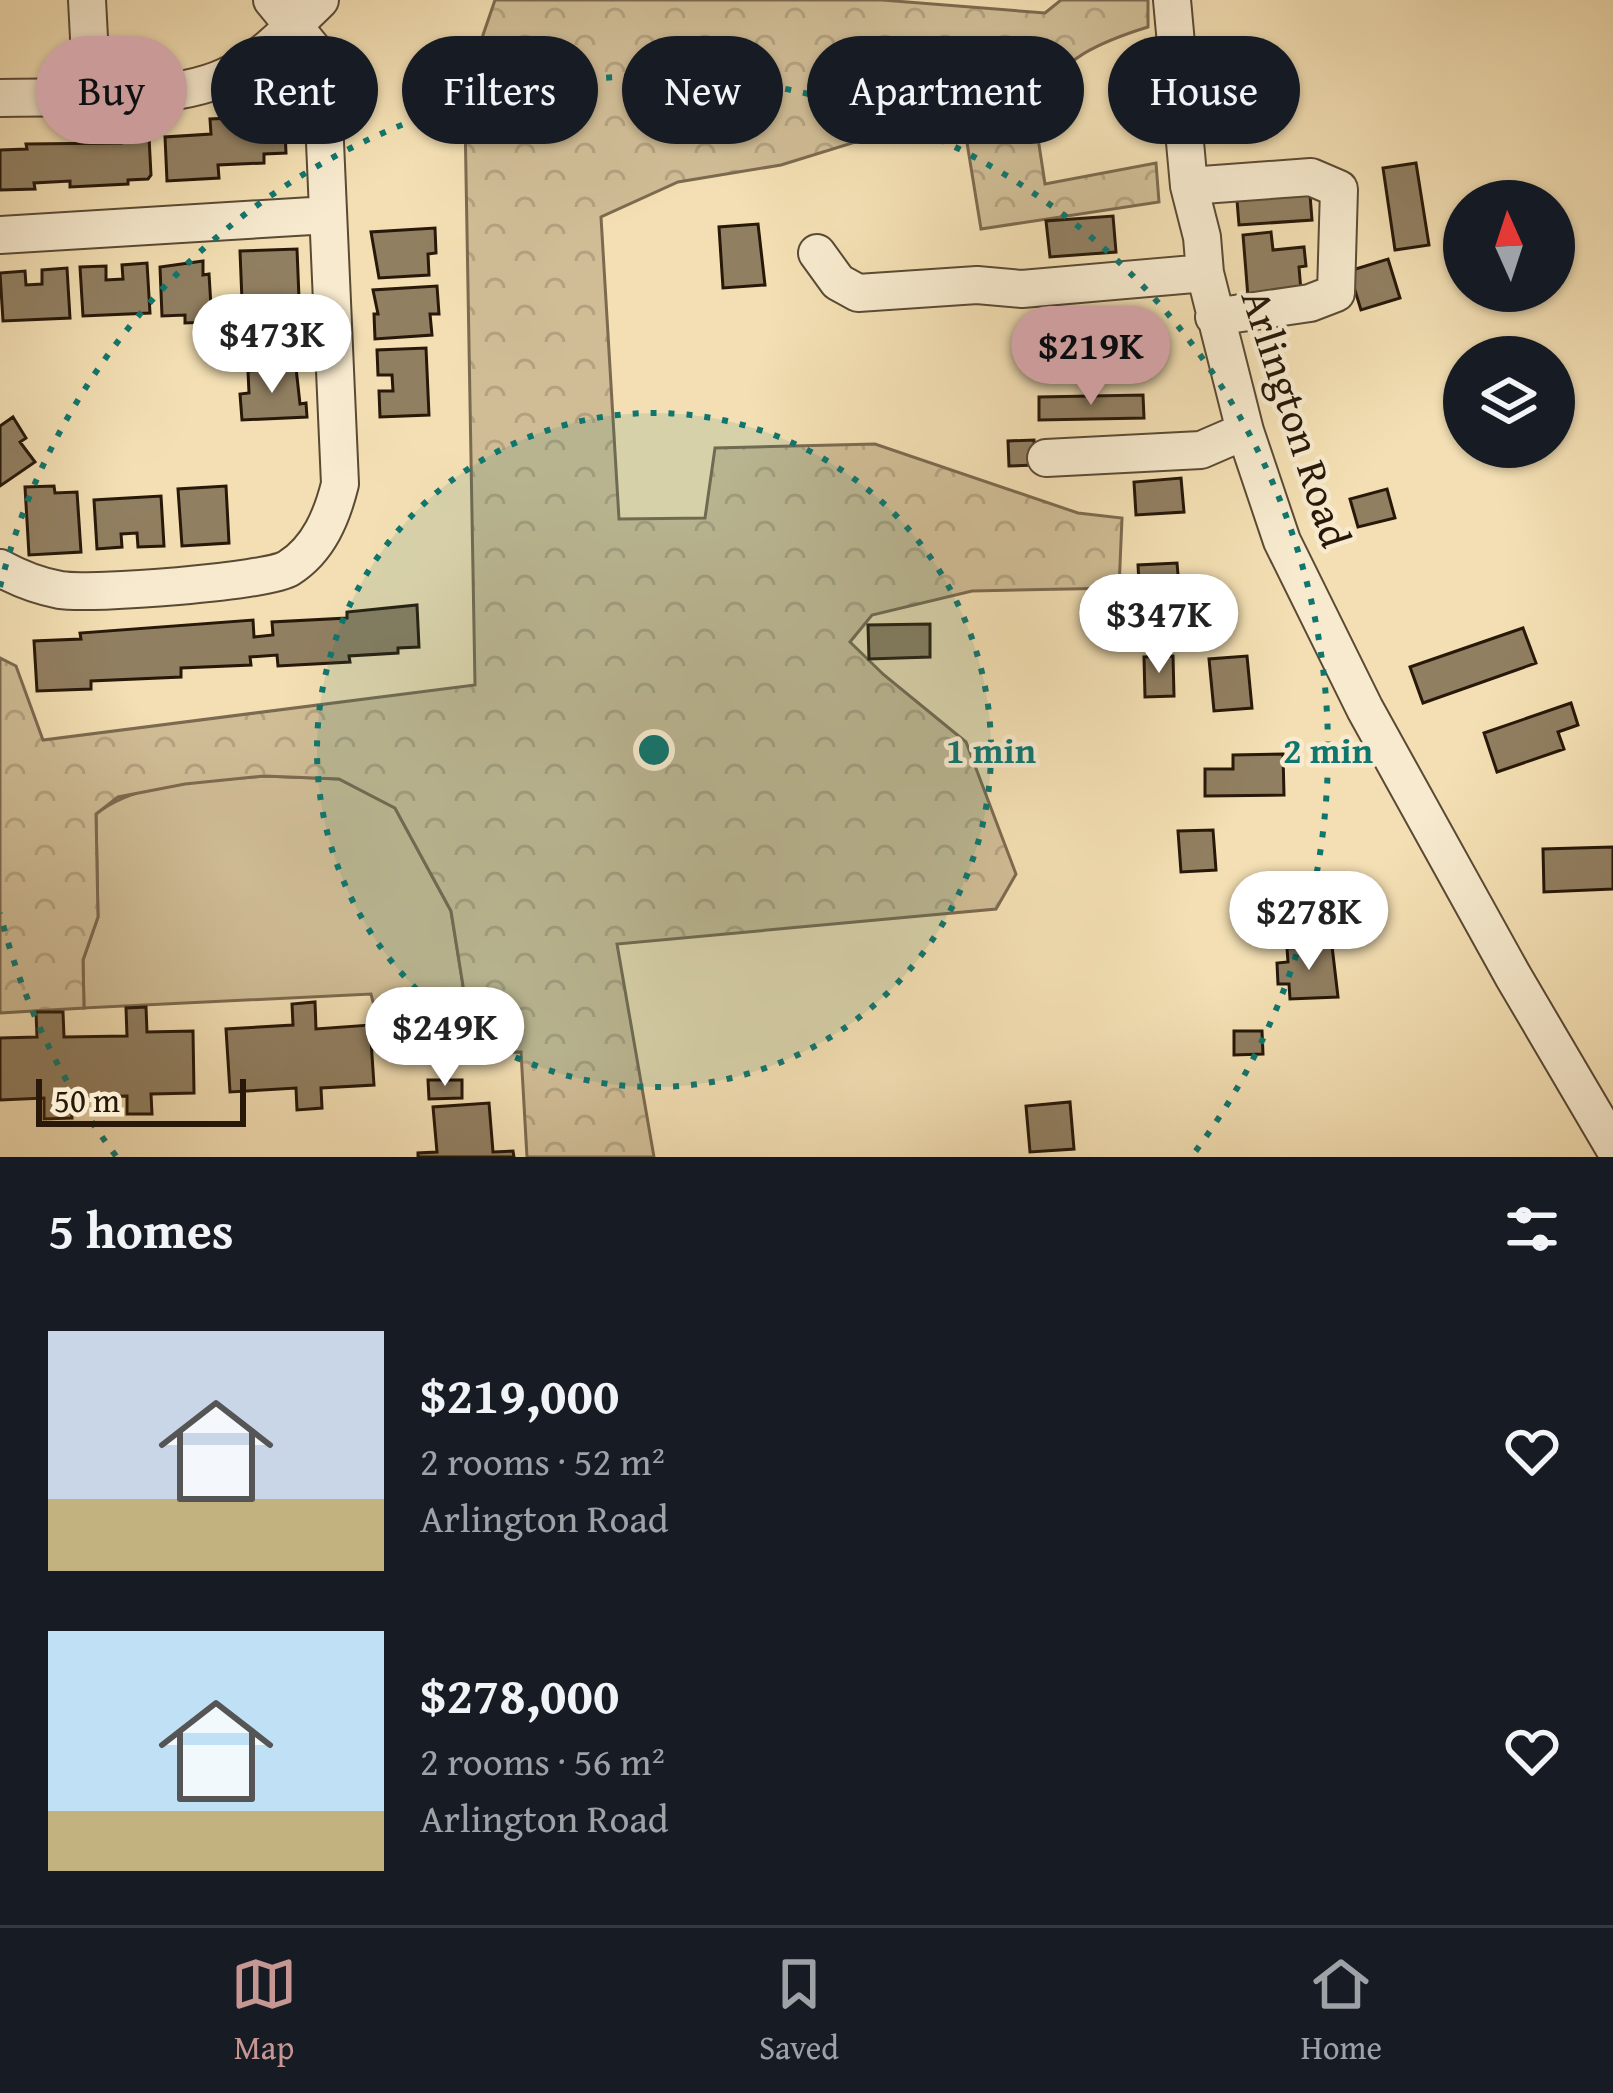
<!DOCTYPE html>
<html lang="en">
<head>
<meta charset="utf-8">
<style>
	body { margin:0; font-family:"Gentium Book Plus",serif; background:#20242c; color:#f1f3f6; height:100vh; display:flex; flex-direction:column; font-size:45px; white-space:nowrap }
	* { box-sizing:border-box; margin:0 }
	p { font-size:39px; color:#9ea1a6 }
	.icon { flex:none; width:66px; height:66px; fill:none; stroke:currentColor; stroke-width:2; stroke-linecap:round; stroke-linejoin:round }
	.map { position:relative; height:1157px; overflow:hidden }
	.drawer { display:flex; flex-direction:column; background:#171b24; flex:1 }
	.drawer>* { flex:none }
	.banner { position:absolute; left:36px; top:36px; width:1542px; height:108px; display:flex; gap:24px }
	.needle { width:78px; rotate:357deg }
	.controls { position:absolute; left:1443px; top:180px; display:grid; gap:24px }
	.controls a { display:grid; place-items:center; width:132px; height:132px; border-radius:50%; background:#171b24; box-shadow:0 3px 9px #0004; font-size:60px }
	.scale { position:absolute; left:36px; bottom:30px; width:210px; box-sizing:border-box; padding-left:12px; border:6px solid #271809; border-top:0; font-size:33px; line-height:42px; white-space:nowrap; color:#271809; -webkit-text-stroke:9px #f7eace; paint-order:stroke }
	.price { position:absolute; translate:-50% -102px; padding:0 27px; border-radius:42px; background:#fff; color:#222; font-size:39px; line-height:78px; filter:drop-shadow(0 3px 6px #0008) }
	.price::after { content:''; position:absolute; left:50%; top:72px; width:36px; height:27px; margin-left:-18px; background:inherit; clip-path:polygon(0 0,100% 0,50% 100%) }
	.price.selected { background:#c59692; color:#111 }
	ul { padding:0; list-style:none }
	li { display:flex; align-items:center; gap:36px; height:300px; padding:0 48px }
	li span { display:grid; place-items:center; flex:none; width:336px; height:240px; border-radius:0px; color:#555 }
	li>.icon { margin-inline-start:auto }
	span .icon { width:144px; height:144px; fill:#fffc; stroke-width:1 }
	li b { font-size:51px }
	h2 { display:flex; justify-content:space-between; align-items:center; height:144px; padding:0 48px; font-size:51px }
	.chip { padding:0 42px; border-radius:54px; background:#171b24; box-shadow:0 3px 9px #0004; font-size:42px; line-height:108px }
	.chip.selected { background:#c59692; color:#111 }
	.tabs { display:flex; justify-content:space-around; align-items:center; height:168px; border-top:3px solid #363941; background:#171b24; font-size:33px; color:#9ea1a6 }
	.tabs a { display:grid; justify-items:center; gap:6px }
	.tabs .selected { color:#c59692 }
	.map>svg:first-child { display:block }
	.grass { fill:#d0bd96; stroke:#7c6a50; stroke-width:3 }
	.forest { fill:url(#forest-crowns); stroke:#7c6a50; stroke-width:3 }
	.building { fill:#917f61; stroke:#271809; stroke-width:3 }
	.lines { fill:none; stroke-linecap:round; stroke-linejoin:round }
	.minor-casing { stroke:#5a4a34; stroke-width:40 }
	.minor { stroke:#f7eace; stroke-width:36 }
	.ring { fill:none; stroke:#0f766e; stroke-width:6; stroke-dasharray:6 12 }
	.labels { text-anchor:middle; dominant-baseline:central; stroke-width:9; stroke-linejoin:round; paint-order:stroke }
	.street-label { font-size:42px; fill:#271809; stroke:#f7eace }
	.centre { fill:#0f766e; stroke:#f7eace; stroke-width:6 }
	.ring-label { font-size:36px; text-anchor:middle; font-weight:bold; fill:#0f766e; stroke:#f7eace; stroke-width:9; stroke-linejoin:round; paint-order:stroke }
</style>
</head>
<body>
<div class="map">
<svg width="1613" height="1157" viewBox="0 0 1613 1157">
	<defs>
		<pattern id="forest-crowns" width="20" height="18" patternUnits="userSpaceOnUse" patternTransform="scale(3)"><rect width="20" height="18" fill="#d0bd96"/><path d="M2 6a3 3 0 1 1 6 0M12 15a3 3 0 1 1 6 0" fill="none" stroke="#b3a280"/></pattern>
	</defs>
	<rect width="100%" height="100%" fill="#f3dfb3"/>
	<filter id="stains"><feTurbulence type="fractalNoise" baseFrequency=".00167" numOctaves="4"/><feColorMatrix values="0 0 0 0 .2 0 0 0 0 .09 0 0 0 0 .02 0 0 0 .5 -.17"/></filter>
	<radialGradient id="worn" r=".72"><stop offset=".6" stop-color="#630" stop-opacity="0"/><stop offset="1" stop-color="#630" stop-opacity=".3"/></radialGradient>
	<path class="grass" d="M264 776 339 779 395 808 451 911 474 1054 387 1058 371 994 84 1008 83 960 98 917 96 814C140 779 209 782 264 776Z"/>
	<path class="forest" d="M495 0H882L1045 13 1061 0H1148V27C1096 43 1067 58 1032 99L1045 184 1156 163 1159 202 981 229 957 81 887 70 888 132 781 165 678 182 601 217 619 519 705 518 715 448 875 444 1078 513 1122 518 1119 588 972 591 872 615 850 642 884 675 966 742 1016 874 996 909 617 944 654 1157H527L521 1052 474 1054 451 911 395 808 339 779 264 776 185 784 118 797 96 814 98 917 83 960 84 1008 0 1013V658L16 666 43 740 475 685 465 118 483 35Z"/>
	<path class="building" d="M284 108 286 153 264 154V163L218 165 219 178 167 181 165 137 211 134 210 119 256 117V110Z
		M149 137 151 175 148 179 128 180V184L70 187V181L34 183 35 189 0 190V150L27 149 26 144 121 143 120 138Z
		M1416 163 1429 245 1395 250 1383 168Z
		M1309 182 1312 220 1239 225 1236 188Z
		M1113 216 1116 252 1050 257 1046 221Z
		M758 224 765 285 723 288 719 227Z
		M435 228 436 253 428 254 429 275 379 278 371 232Z
		M1271 232 1273 250 1304 247 1306 266 1299 267 1301 291 1248 297 1243 235Z
		M297 249 299 298 242 301 240 251Z
		M1388 259 1400 298 1361 310 1349 271Z
		M203 261V275L209 274 212 322 185 323V315L162 316 160 267Z
		M147 263 150 313 83 316 80 267 106 266V280L123 279 122 265Z
		M67 268 70 318 3 321 0 273 25 271 26 285 42 284V270Z
		M437 286 439 314H430L432 335 375 339 374 314H378L373 290Z
		M301 308 300 356 237 359 235 333H244L243 311Z
		M426 348 429 415 380 417 379 391H393L392 375H378L377 350Z
		M296 368 300 404 306 403 307 417 242 420 240 394 249 393 248 371Z
		M1143 395 1144 418 1039 420V397Z
		M13 417 26 438 20 442 35 462 0 486V426Z
		M1034 440 1035 465 1009 466 1008 441Z
		M1181 478 1184 512 1136 515 1134 482Z
		M54 486 55 493 77 492 81 552 29 555 25 487Z
		M226 486 229 543 182 546 178 489Z
		M1387 489 1395 518 1358 527 1350 499Z
		M161 496 164 546 138 547 137 533 121 534 122 547 97 549 94 500Z
		M1177 563 1180 599 1140 601 1138 565Z
		M417 605 419 647 398 648V653L349 656 350 662 278 666 277 655 250 657 251 665 181 668V677L91 681V689L37 691 34 641 81 639 80 633 253 620 254 637 273 635 272 622 347 618V612Z
		M930 624V657L869 659 868 625Z
		M1523 628 1536 663 1423 703 1410 667Z
		M1173 656 1174 696 1145 697 1144 657Z
		M1247 656 1252 708 1214 711 1209 659Z
		M1571 703 1578 725 1558 732 1564 749 1497 772 1484 733Z
		M1283 754 1284 795 1205 796V769H1233V755Z
		M1213 830 1216 870 1181 872 1178 831Z
		M1613 847V889L1544 892 1543 849Z
		M1332 946 1338 997 1290 999 1289 984H1278L1277 963 1288 962 1287 948Z
		M315 1002 316 1029 370 1025 374 1085 321 1088 322 1108 297 1110 296 1088 230 1092 226 1029 293 1025 292 1004Z
		M146 1007 147 1032 193 1031 194 1093 151 1094 152 1114H127V1096L71 1097 72 1118 44 1119V1098L0 1100V1038L37 1037 36 1012H63L64 1037 127 1036 126 1008Z
		M1234 1031H1262L1263 1054 1234 1055Z
		M428 1080H462V1098L429 1099Z
		M1070 1102 1074 1149 1030 1152 1026 1106Z
		M489 1103 493 1152 513 1151 514 1157H418V1153L437 1152 433 1107Z"/>
	<g class="lines">
		<defs>
			<path id="minor" d="M87 0 92 95
				M1172 0 1189 186 1202 237 1205 273 1245 431 1282 541 1365 709 1513 976 1613 1146
				M0 98C64 96 168 103 225 77 261 61 291 28 320 0
				M1189 186 1311 177 1339 189 1336 293 1310 303 1214 317
				M0 235 328 215
				M817 253 838 282 858 293 977 285 1022 289 1205 273
				M1046 458 1201 450 1245 431
				M0 568C20 579 38 586 60 590 90 595 268 582 289 568 319 549 332 516 340 484L322 74 315 52 272 0"/>
		</defs>
		<use href="#minor" class="minor-casing"/>
		<use href="#minor" class="minor"/>
	</g>
	<circle cx="654" cy="750" r="337" fill="#0f766e" fill-opacity=".12"/>
	<g class="ring">
		<circle cx="654" cy="750" r="337"/>
		<path d="M116 1156A674 674 0 0 1 0 913M0 587A674 674 0 1 1 1192 1156"/>
	</g>
	<g class="labels">
		<g class="street-label">
			<text transform="translate(1297 418) rotate(72)">Arlington Road</text>
		</g>
	</g>
	<circle cx="654" cy="750" r="18" class="centre"/>
	<g class="ring-label">
		<text x="991" y="763">1 min</text>
		<text x="1328" y="763">2 min</text>
	</g>
	<rect width="100%" height="100%" filter="url(#stains)"/>
	<rect width="100%" height="100%" fill="url(#worn)"/>
</svg>
<div class="controls">
<a><svg class="needle" viewBox="-14 -14 28 28"><path d="M0-13l5 13h-10z" fill="#e53935"/><path d="M0 13l5-13h-10z" fill="#9ea1a6"/></svg></a>
<a><svg class="icon" aria-label="layers" viewBox="0 0 24 24"><path d="M12 4l9 5-9 5-9-5zM3 14l9 5 9-5"/></svg></a>
</div>
<div class="scale">50 m</div>
<b class="price" style="left:272px;top:396px">$473K</b>
<b class="price selected" style="left:1091px;top:408px">$219K</b>
<b class="price" style="left:1159px;top:676px">$347K</b>
<b class="price" style="left:1309px;top:973px">$278K</b>
<b class="price" style="left:445px;top:1089px">$249K</b>
<div class="banner">
<a class="chip selected">Buy</a>
<a class="chip">Rent</a>
<a class="chip">Filters</a>
<a class="chip">New</a>
<a class="chip">Apartment</a>
<a class="chip">House</a>
</div>
</div>
<section class="drawer">
<h2>5 homes<svg class="icon" aria-label="filters" viewBox="0 0 24 24"><path d="M4 7h16M4 17h16"/><circle cx="9" cy="7" r="2"/><circle cx="15" cy="17" r="2"/></svg></h2>
<ul>
<li><span style="background:linear-gradient(#c9d6e8 70%,#c2b280 0)"><svg class="icon" aria-label="home" viewBox="0 0 24 24"><path d="M3 11l9-7 9 7M6 9v11h12V9"/></svg></span><div><b>$219,000</b><p>2 rooms · 52 m²</p><p>Arlington Road</p></div><svg class="icon" aria-label="heart" viewBox="0 0 24 24"><path d="M12 20l-8-8c-3-5 5-10 8-4 3-6 11-1 8 4z"/></svg></li>
<li><span style="background:linear-gradient(#bfe0f5 75%,#c2b280 0)"><svg class="icon" aria-label="home" viewBox="0 0 24 24"><path d="M3 11l9-7 9 7M6 9v11h12V9"/></svg></span><div><b>$278,000</b><p>2 rooms · 56 m²</p><p>Arlington Road</p></div><svg class="icon" aria-label="heart" viewBox="0 0 24 24"><path d="M12 20l-8-8c-3-5 5-10 8-4 3-6 11-1 8 4z"/></svg></li>
</ul>
</section>
<nav class="tabs">
<a class="selected"><svg class="icon" aria-label="map" viewBox="0 0 24 24"><path d="M3 6l6-2 6 2 6-2v14l-6 2-6-2-6 2zM9 4v14M15 6v14"/></svg>Map</a>
<a><svg class="icon" aria-label="saved" viewBox="0 0 24 24"><path d="M7 4h10v16l-5-4-5 4z"/></svg>Saved</a>
<a><svg class="icon" aria-label="home" viewBox="0 0 24 24"><path d="M3 11l9-7 9 7M6 9v11h12V9"/></svg>Home</a>
</nav>
</body>
</html>
